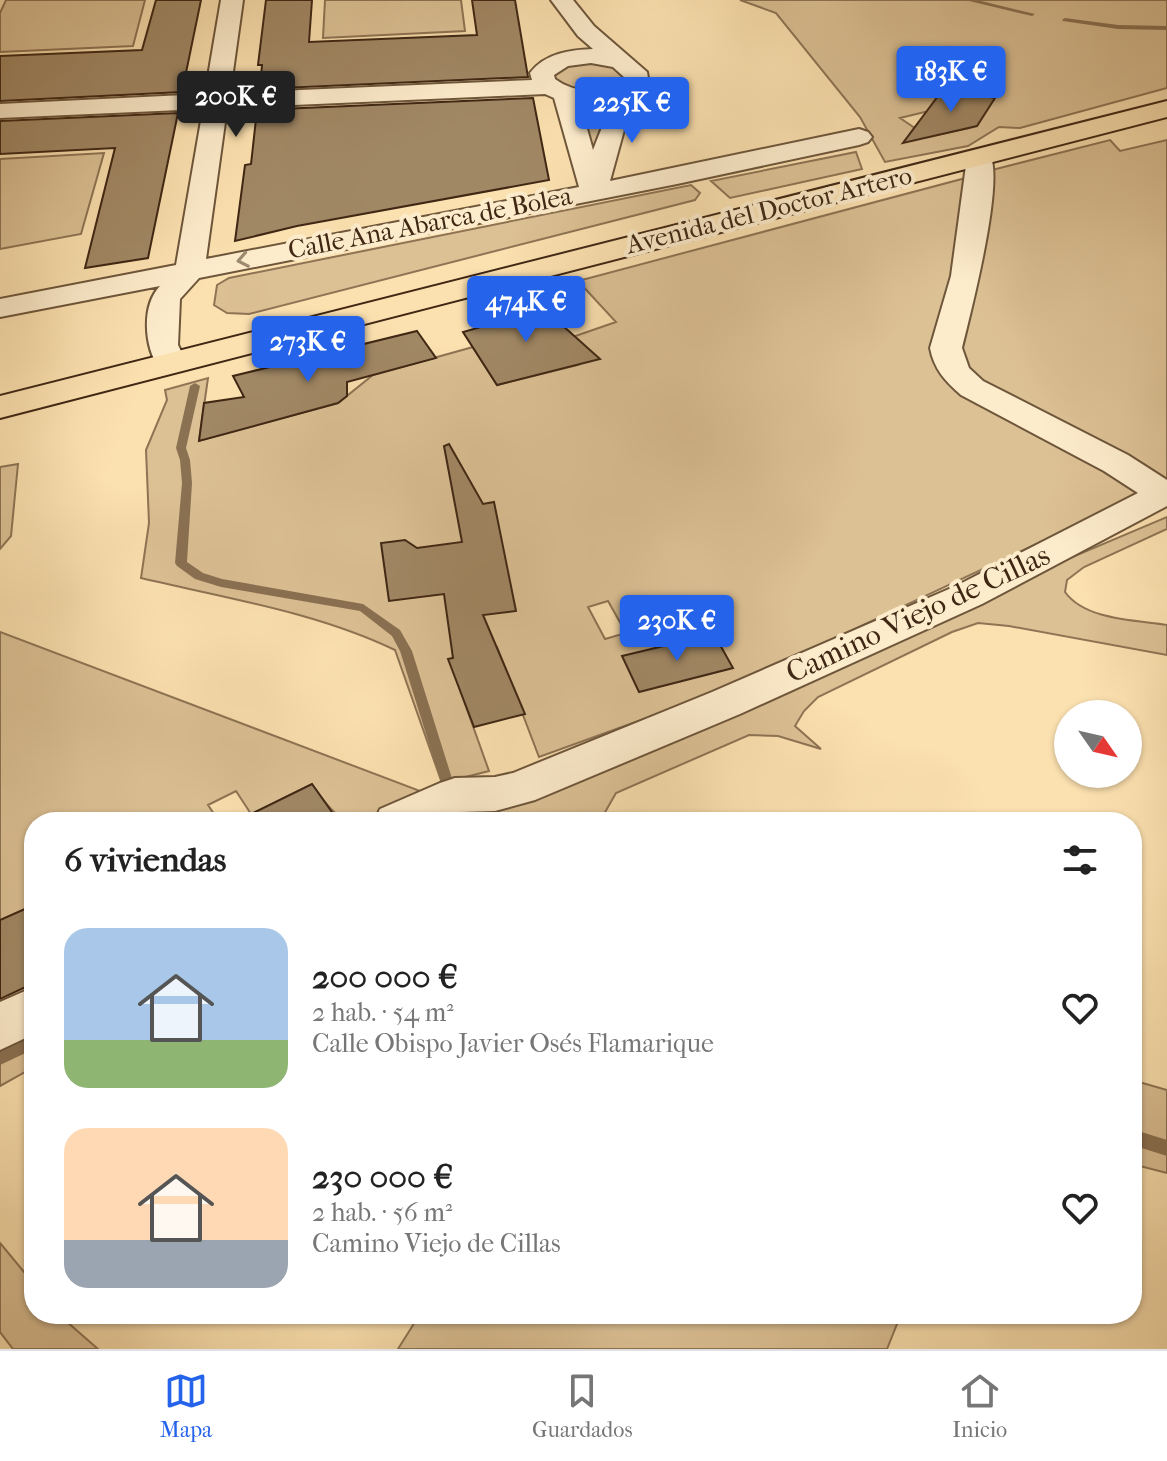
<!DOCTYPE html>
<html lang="es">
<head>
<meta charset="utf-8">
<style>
	body { margin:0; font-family:"IM FELL French Canon",serif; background:#f2f2f2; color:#222; height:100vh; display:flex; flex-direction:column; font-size:30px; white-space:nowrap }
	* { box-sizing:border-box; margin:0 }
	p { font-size:26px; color:#767676 }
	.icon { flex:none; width:44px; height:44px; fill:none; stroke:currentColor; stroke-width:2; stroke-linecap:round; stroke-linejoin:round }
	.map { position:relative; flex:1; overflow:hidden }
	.details { position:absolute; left:24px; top:812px; width:1118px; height:512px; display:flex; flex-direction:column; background:#fff; border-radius:32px; box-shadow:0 2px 6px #0004 }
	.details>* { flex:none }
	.needle { width:52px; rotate:124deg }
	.controls { position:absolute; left:1054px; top:700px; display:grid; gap:16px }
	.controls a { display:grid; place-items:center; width:88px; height:88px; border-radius:50%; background:#fff; box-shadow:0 2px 6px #0004; font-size:40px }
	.price { position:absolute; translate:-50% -68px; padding:0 18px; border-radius:8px; background:#2563eb; color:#fff; font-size:26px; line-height:52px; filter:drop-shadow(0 2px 4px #0008) }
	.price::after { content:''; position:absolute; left:50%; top:48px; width:24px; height:18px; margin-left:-12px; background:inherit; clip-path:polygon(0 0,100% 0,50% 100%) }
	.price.on { background:#222; color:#fff }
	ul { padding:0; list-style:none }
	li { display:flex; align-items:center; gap:24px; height:200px; padding:0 40px }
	li span { display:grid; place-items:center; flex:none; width:224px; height:160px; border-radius:24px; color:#555 }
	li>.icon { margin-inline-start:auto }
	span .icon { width:96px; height:96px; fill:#fffc; stroke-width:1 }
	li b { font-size:34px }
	h2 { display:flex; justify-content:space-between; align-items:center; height:96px; padding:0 40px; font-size:34px }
	.tab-bar { display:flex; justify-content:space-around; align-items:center; height:112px; border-top:2px solid #e0e0e0; background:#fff; font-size:22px; color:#767676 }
	.tab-bar a { display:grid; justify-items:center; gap:4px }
	.tab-bar .on { color:#2563eb }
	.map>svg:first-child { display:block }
	.green { fill:#dcc195; stroke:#8e7454; stroke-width:2; fill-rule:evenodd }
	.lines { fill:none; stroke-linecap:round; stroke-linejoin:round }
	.stream { fill:#8a7152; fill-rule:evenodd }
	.building { fill:#a18865; stroke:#3f2714; stroke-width:2 }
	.minor-casing { stroke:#6e563b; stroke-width:4 }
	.major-casing { stroke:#3f2714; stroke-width:4 }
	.minor { fill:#fdeccc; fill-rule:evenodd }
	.major { fill:#fce1b0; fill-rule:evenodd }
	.oneway { stroke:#9e8a70 }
	.labels { text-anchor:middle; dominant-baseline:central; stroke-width:8; stroke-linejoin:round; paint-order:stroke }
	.far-street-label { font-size:26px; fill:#3f2714; stroke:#fdeccc }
	.street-label { font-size:30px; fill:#3f2714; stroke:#fdeccc }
</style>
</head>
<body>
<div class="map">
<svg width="1167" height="1349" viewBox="0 0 1167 1349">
	<rect width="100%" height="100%" fill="#fce1b0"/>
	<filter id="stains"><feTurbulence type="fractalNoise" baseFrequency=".0025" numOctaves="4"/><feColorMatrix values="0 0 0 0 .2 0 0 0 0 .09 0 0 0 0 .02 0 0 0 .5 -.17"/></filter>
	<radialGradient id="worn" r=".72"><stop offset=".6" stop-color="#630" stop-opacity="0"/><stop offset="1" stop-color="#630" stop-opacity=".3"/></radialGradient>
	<path class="green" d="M6 0H145L133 46 0 52V13Z
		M325 0H461L465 31 323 38Z
		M740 0H1167V88L1020 128 999 127 968 146 885 162 860 117 776 13ZM941 108 969 128 928 137 900 118Z
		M606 62 625 72 624 81C596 94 580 95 553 79L555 70 567 63Z
		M616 99 595 164 577 102Z
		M1110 140 1120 151 1167 140V483L724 690 539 757 497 647 449 659 489 771 442 783 395 650C316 612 225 598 141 578L149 523 146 450 167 400 165 390 208 378 199 441 338 403 373 375 473 347 497 385 578 365 558 342 616 322 578 281 962 179 968 186 992 185V170ZM608 601 626 633 605 639 588 607Z
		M856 152 862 169 730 198 711 181Z
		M104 153 81 234 0 249V159Z
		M691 185 700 193 695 200 249 314 227 313 214 305 217 285 229 278Z
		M18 464 11 536 0 549V467Z
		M1167 517V529L1084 567 1067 580 1065 592C1085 620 1135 620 1167 625V655L1009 626 978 623 952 632 818 697 804 711 795 726 821 749 778 736 749 735 616 793 604 814 608 822H415L1044 569Z
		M0 632 428 794 363 822C336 822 326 804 312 784L251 814 236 791 208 805 218 820 215 822H34V905L0 920Z
		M34 1025V1067L0 1086V1043Z
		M1132 1080 1167 1090V1173L1132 1164Z
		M0 1243 34 1284V1314H58L98 1349H13L0 1332Z
		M420 1314H901L887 1349H398Z"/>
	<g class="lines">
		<path class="stream" d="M965 0H977L1035 14 1032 16Z
			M1065 18 1118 25 1167 26V30L1118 29 1063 21 1062 20Z
			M195 383 200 386 186 448 190 460 192 483 187 562 203 573 222 579 363 604 400 630 412 651 455 788 454 792H444L443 788 400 651 392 636 360 611 221 587 195 579 177 566 175 563 182 483 180 460 176 448 190 386Z
			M34 1034V1049L0 1065V1050Z
			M1132 1129 1167 1140V1156L1132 1145Z"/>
	</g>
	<path class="building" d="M156 0H201L182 92 0 101V56L142 50Z
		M266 0H312L309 42 477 35 472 0H515L528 77 260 89 262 65H258Z
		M944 88 995 98 977 126 903 143Z
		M533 98 549 180 297 226 235 241 245 165 251 164 257 110Z
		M178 113 148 258 85 268 115 148 0 154V121Z
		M533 299 600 359 497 385 463 332 495 323 486 312Z
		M417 331 436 358 347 382V396L338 403 199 441 204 403 244 397 233 376Z
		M449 444 483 504 494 502 516 611 483 615 525 714 474 727 448 659 453 658 444 594 389 601 381 543 405 540 417 548 462 542 444 446Z
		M714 634 733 668 639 692 622 656Z
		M312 784 339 822H235Z
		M34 905V983L0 999V920Z"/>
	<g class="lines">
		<defs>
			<path id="minor" d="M221 0H243L230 93 532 80 530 73C545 53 570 50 593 49L578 36 551 0H573L594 26 647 72 648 78 624 130 610 181 859 129 868 132 872 137 868 142 859 145 677 184 199 278 180 299 178 345 187 363 182 370 171 372 160 370C144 347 141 306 160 286L0 317V299L176 265 203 109 0 118V104L205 94ZM591 63 613 67 624 77C606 95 575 94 555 79L554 75 568 66ZM545 94 554 98 579 187 206 259 227 108ZM612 102 593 150 580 104Z
				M980 150 989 153C1006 177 970 315 962 348L969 368 983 381 1128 455 1167 480V506L982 604 740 714 535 800 495 811 460 812 438 822H374L380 809 440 783 455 778 495 777 513 773 712 692 956 586 1138 493 1104 471 961 395C945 381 934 369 930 348L951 276 967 158 971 153Z
				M34 987V1034L0 1050V1002Z"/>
			<path id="major" d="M1167 101V117L0 418V396Z"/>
		</defs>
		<use href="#minor" class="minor-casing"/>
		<use href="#major" class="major-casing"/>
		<use href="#minor" class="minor"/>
		<use href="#major" class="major"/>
	</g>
	<defs><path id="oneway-chevron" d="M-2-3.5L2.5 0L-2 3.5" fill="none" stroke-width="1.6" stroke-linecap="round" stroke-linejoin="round" transform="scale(2)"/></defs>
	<use class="oneway" href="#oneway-chevron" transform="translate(243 260) rotate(169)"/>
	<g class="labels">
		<g class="far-street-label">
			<text transform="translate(769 210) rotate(-14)">Avenida del Doctor Artero</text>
			<text transform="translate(430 223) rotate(-11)">Calle Ana Abarca de Bolea</text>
		</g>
		<g class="street-label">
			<text transform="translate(918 614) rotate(-25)">Camino Viejo de Cillas</text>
		</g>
	</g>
	<rect width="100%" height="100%" filter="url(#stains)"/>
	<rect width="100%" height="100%" fill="url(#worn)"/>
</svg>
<div class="controls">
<a><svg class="needle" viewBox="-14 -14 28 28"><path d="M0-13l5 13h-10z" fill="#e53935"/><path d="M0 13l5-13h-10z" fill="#767676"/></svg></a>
</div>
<b class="price" style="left:951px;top:114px">183K €</b>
<b class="price on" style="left:236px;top:139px">200K €</b>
<b class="price" style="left:632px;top:145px">225K €</b>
<b class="price" style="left:526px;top:344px">474K €</b>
<b class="price" style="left:308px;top:384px">273K €</b>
<b class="price" style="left:677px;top:663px">230K €</b>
<section class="details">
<h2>6 viviendas<svg class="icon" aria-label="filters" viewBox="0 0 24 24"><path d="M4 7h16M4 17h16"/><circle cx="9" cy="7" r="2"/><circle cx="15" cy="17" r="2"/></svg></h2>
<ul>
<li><span style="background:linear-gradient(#a9c7e8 70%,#8fb573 0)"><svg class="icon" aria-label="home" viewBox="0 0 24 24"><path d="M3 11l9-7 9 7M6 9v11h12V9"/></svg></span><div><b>200 000 €</b><p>2 hab. · 54 m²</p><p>Calle Obispo Javier Osés Flamarique</p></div><svg class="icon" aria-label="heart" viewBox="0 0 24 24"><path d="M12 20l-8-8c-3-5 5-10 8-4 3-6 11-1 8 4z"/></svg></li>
<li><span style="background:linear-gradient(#ffd9b3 70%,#9aa5b1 0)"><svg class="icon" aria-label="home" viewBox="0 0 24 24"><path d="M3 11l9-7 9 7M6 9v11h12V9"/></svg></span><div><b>230 000 €</b><p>2 hab. · 56 m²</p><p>Camino Viejo de Cillas</p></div><svg class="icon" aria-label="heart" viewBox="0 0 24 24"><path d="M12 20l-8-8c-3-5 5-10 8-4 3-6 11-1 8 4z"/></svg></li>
</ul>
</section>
</div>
<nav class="tab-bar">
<a class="on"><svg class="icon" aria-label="map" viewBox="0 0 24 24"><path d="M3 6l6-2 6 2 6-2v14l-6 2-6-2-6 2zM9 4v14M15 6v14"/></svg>Mapa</a>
<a><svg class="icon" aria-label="saved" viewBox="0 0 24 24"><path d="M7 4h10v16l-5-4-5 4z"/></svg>Guardados</a>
<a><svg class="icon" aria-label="home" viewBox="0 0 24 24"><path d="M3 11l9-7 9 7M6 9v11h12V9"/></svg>Inicio</a>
</nav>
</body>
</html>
